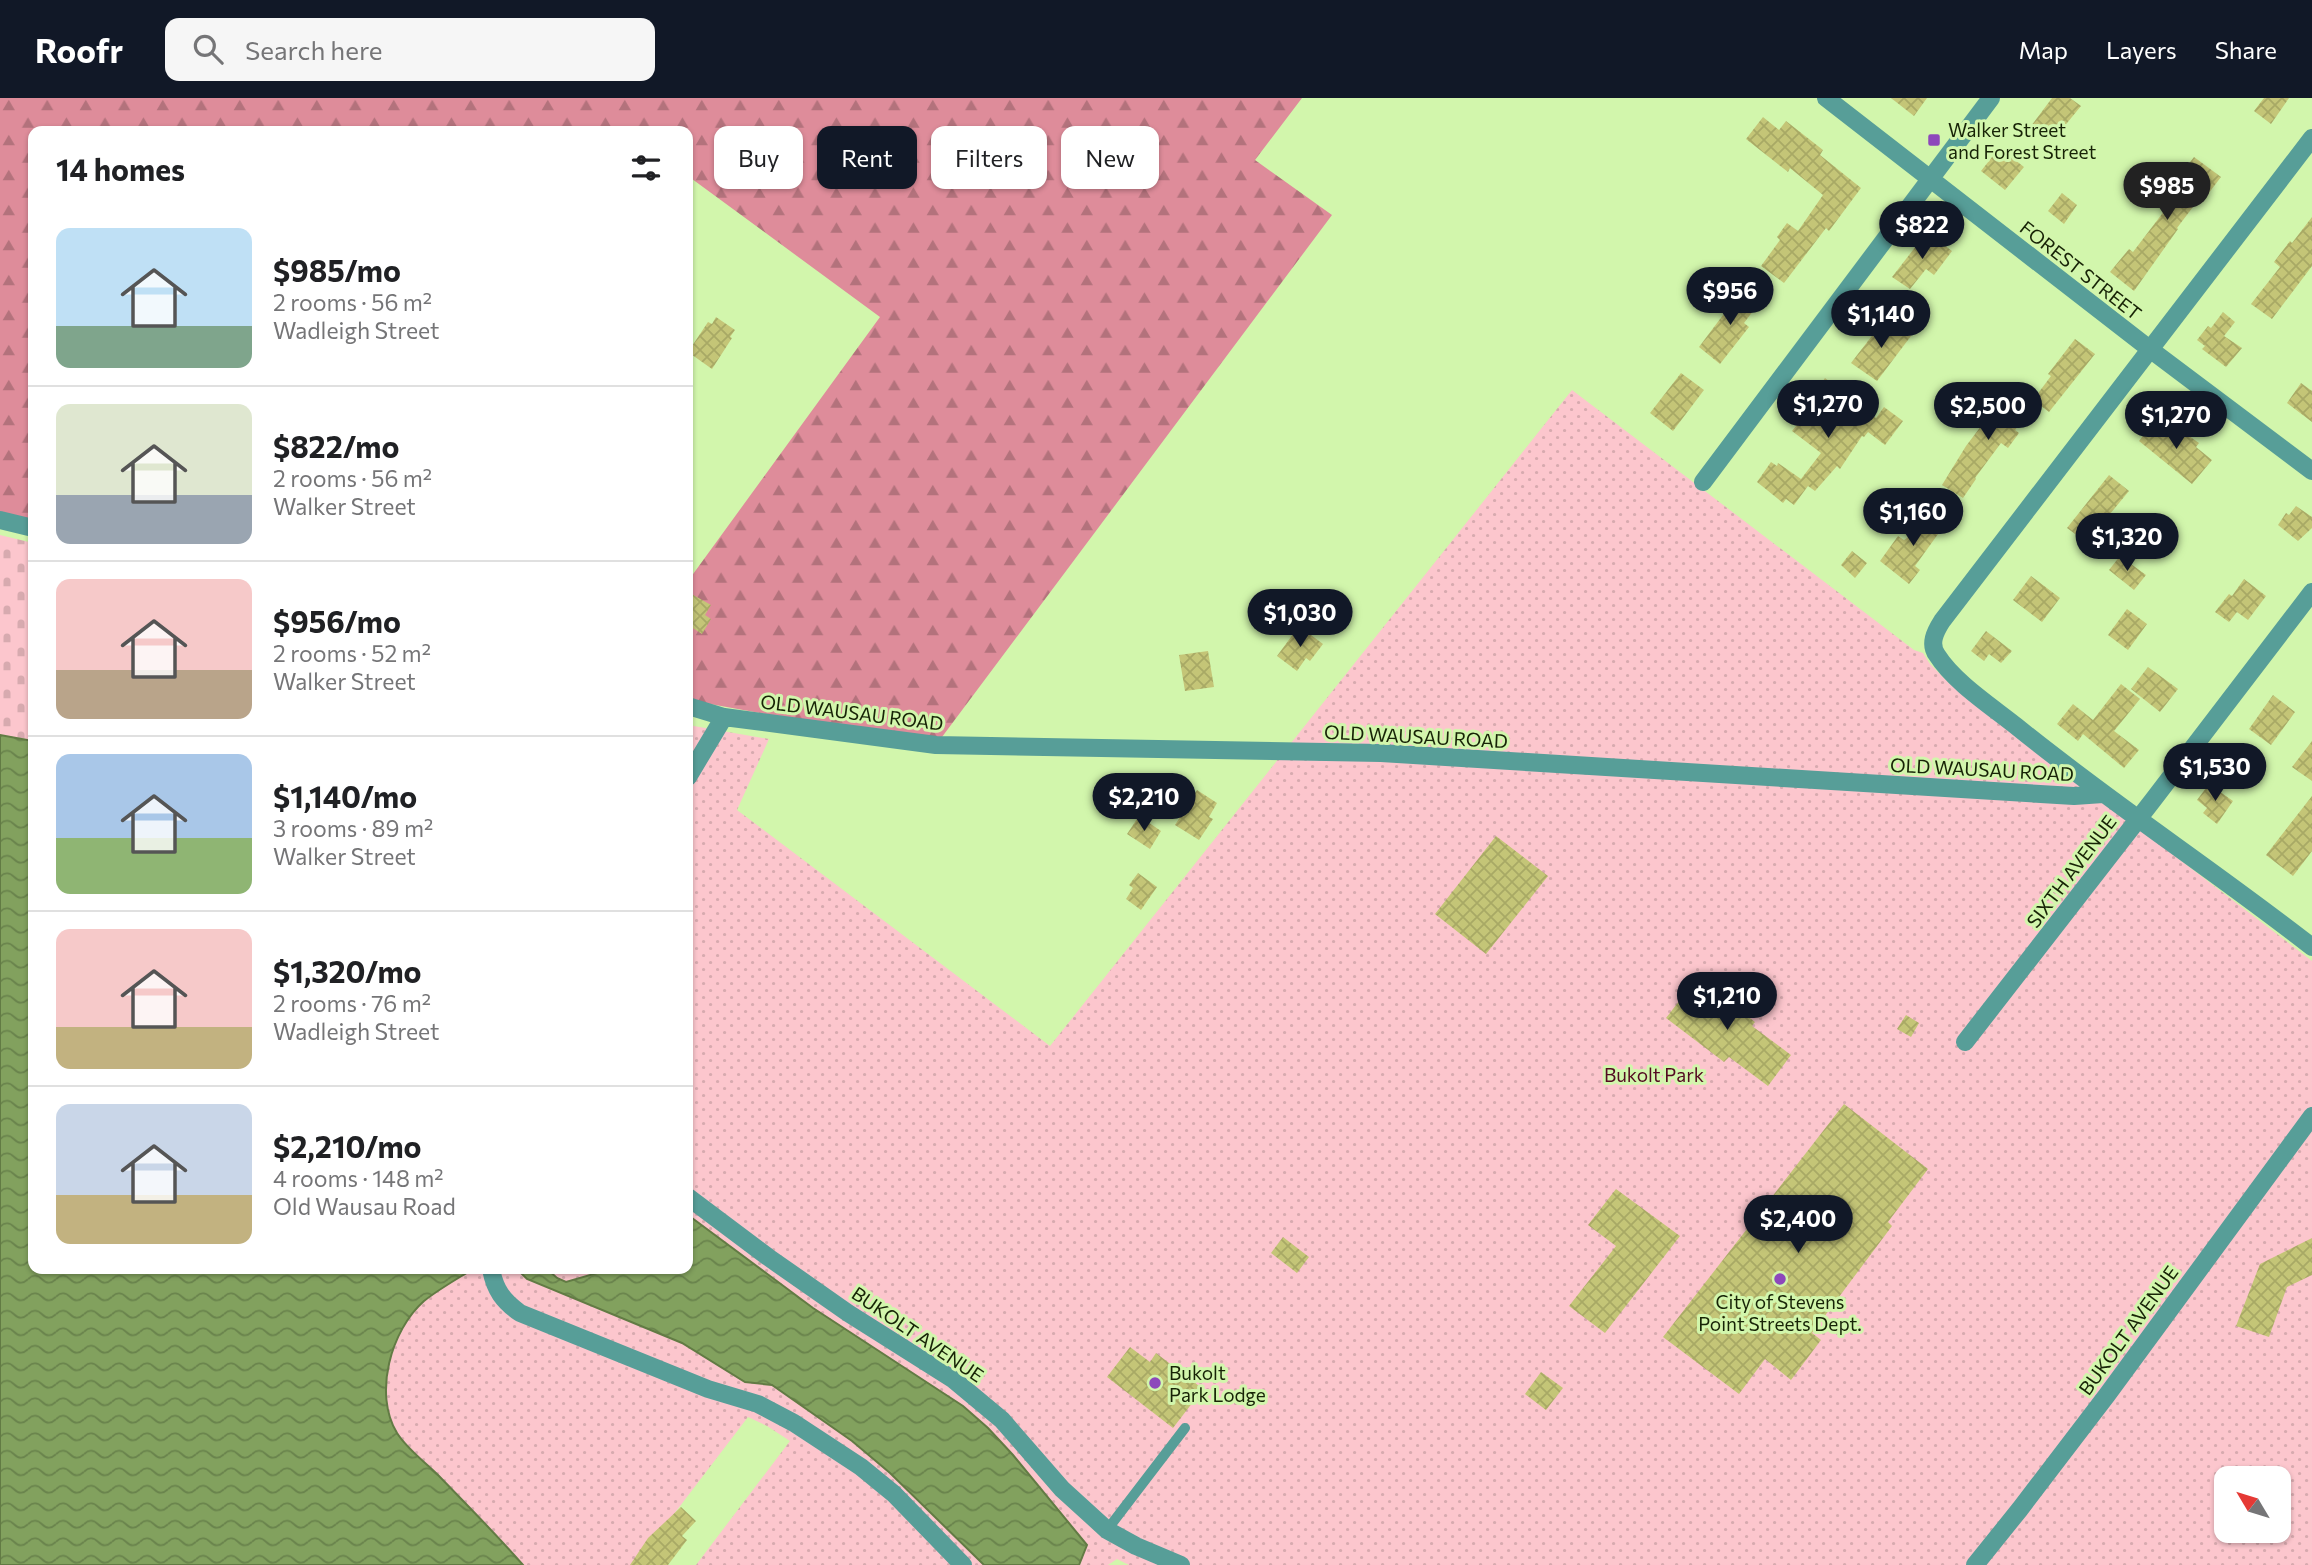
<!DOCTYPE html>
<html lang="en">
<head>
<meta charset="utf-8">
<style>
	body { margin:0; font-family:Commissioner,sans-serif; background:#f6f6f6; color:#202124; height:100vh; display:flex; flex-direction:column; font-size:26px; white-space:nowrap }
	* { box-sizing:border-box; margin:0 }
	p { font-size:23px; color:#757577 }
	.icon { flex:none; width:38px; height:38px; fill:none; stroke:currentColor; stroke-width:2; stroke-linecap:round; stroke-linejoin:round }
	.map { position:relative; flex:1; overflow:hidden }
	.drawer { position:absolute; left:28px; top:28px; width:665px; height:1148px; display:flex; flex-direction:column; background:#fff; border-radius:14px; box-shadow:0 2px 5px #0004 }
	.drawer>* { flex:none }
	.hud { position:absolute; left:714px; top:28px; width:665px; height:63px; display:flex; gap:14px }
	.needle { width:46px; rotate:308deg }
	.fabs { position:absolute; left:2214px; top:1368px; display:grid; gap:14px }
	.fabs a { display:grid; place-items:center; width:77px; height:77px; border-radius:14px; background:#fff; box-shadow:0 2px 5px #0004; font-size:35px }
	.price { position:absolute; translate:-50% -60px; padding:0 16px; border-radius:24px; background:#111827; color:#fff; font-size:23px; line-height:46px; filter:drop-shadow(0 2px 4px #0008) }
	.price::after { content:''; position:absolute; left:50%; top:42px; width:21px; height:16px; margin-left:-10px; background:inherit; clip-path:polygon(0 0,100% 0,50% 100%) }
	.price.current { background:#222; color:#fff }
	ul { padding:0; list-style:none }
	li { display:flex; align-items:center; gap:21px; height:175px; padding:0 28px }
	li+li { border-top:2px solid #e0e0e0 }
	li span { display:grid; place-items:center; flex:none; width:196px; height:140px; border-radius:14px; color:#555 }
	li>.icon { margin-inline-start:auto }
	span .icon { width:84px; height:84px; fill:#fffc; stroke-width:1 }
	li b { font-size:30px }
	h2 { display:flex; justify-content:space-between; align-items:center; height:84px; padding:0 28px; font-size:30px }
	.tag { padding:0 24px; border-radius:14px; background:#fff; box-shadow:0 2px 5px #0004; font-size:24px; line-height:63px }
	.tag.current { background:#111827; color:#fff }
	header { display:flex; align-items:center; gap:42px; box-sizing:border-box; height:98px; padding:0 35px; background:#111827; color:#fff }
	header strong { font-size:33px }
	nav { display:flex; gap:38px; margin-inline-start:auto; font-size:24px }
	.search { width:490px; height:63px; background:#f6f6f6; display:flex; align-items:center; gap:18px; box-sizing:border-box; padding:0 24px; border-radius:14px; color:#757577; font-size:26px }
	.map>svg:first-child { display:block }
	.forest { fill:url(#forest-firs) }
	.cemetery { fill:url(#cemetery-stones) }
	.park { fill:url(#park-dots); fill-rule:evenodd }
	.water { fill:url(#water-waves); stroke:#627b44; stroke-width:2 }
	.building { fill:url(#building-cross-hatch) }
	.lines { fill:none; stroke-linecap:round; stroke-linejoin:round }
	.lane { stroke:#579e98; stroke-width:10 }
	.street { stroke:#579e98; stroke-width:18 }
	.poi-dot { fill:#8d48bb; stroke:#d2f6ac; stroke-width:2.5 }
	.labels { text-anchor:middle; dominant-baseline:central; stroke-width:6; stroke-linejoin:round; paint-order:stroke }
	.poi-label { font-size:19px; fill:#172306; stroke:#d2f6ac; text-anchor:start }
	.street-label { font-size:19px; fill:#172306; stroke:#d2f6ac }
	.park-label { font-size:19px; fill:#530a21; stroke:#d2f6ac }
</style>
</head>
<body>
<header>
<strong>Roofr</strong>
<div class="search"><svg class="icon" aria-label="search" viewBox="0 0 24 24"><circle cx="10" cy="10" r="6"/><path d="M15 15l6 6"/></svg>Search here</div>
<nav><a>Map</a><a>Layers</a><a>Share</a></nav>
</header>
<div class="map">
<svg width="2312" height="1467" viewBox="0 0 2312 1467">
	<defs>
		<pattern id="forest-firs" width="22" height="20" patternUnits="userSpaceOnUse" patternTransform="scale(1.75)"><rect width="22" height="20" fill="#de8c9a"/><path d="M5 1l3.5 6h-7zM16 11l3.5 6h-7z" fill="#b3727c"/></pattern>
		<pattern id="cemetery-stones" width="16" height="16" patternUnits="userSpaceOnUse" patternTransform="scale(1.75)"><rect width="16" height="16" fill="#fcc6cd"/><path d="M2 7V4a2 2 0 0 1 4 0v3zM10 15v-3a2 2 0 0 1 4 0v3z" fill="#d7aaaf"/></pattern>
		<pattern id="park-dots" width="8" height="8" patternUnits="userSpaceOnUse" patternTransform="scale(1.75)"><rect width="8" height="8" fill="#fcc6cd"/><path d="M2 2h.1M6 6h.1" fill="none" stroke="#d7aaaf" stroke-width="1.8" stroke-linecap="round"/></pattern>
		<pattern id="water-waves" width="16" height="10" patternUnits="userSpaceOnUse" patternTransform="scale(1.75)"><rect width="16" height="10" fill="#82a15e"/><path d="M0 5q4-4 8 0t8 0" fill="none" stroke="#69834c"/></pattern>
		<pattern id="building-cross-hatch" width="8" height="8" patternUnits="userSpaceOnUse" patternTransform="scale(1.75)"><rect width="8" height="8" fill="#c4c577"/><path d="M0 0l8 8M0 8l8-8" fill="none" stroke="#a8a965"/></pattern>
	</defs>
	<rect width="100%" height="100%" fill="#d2f6ac"/>
	<path class="forest" d="M0 0H1302L1255 62 1332 117 936 647 688 602V483L880 219 688 78V33H33V434L0 430Z"/>
	<path class="cemetery" d="M0 437 33 445V642L0 637Z"/>
	<path class="park" d="M1572 292 1914 552 1923 555 1930 566 1949 585 2312 863V1467H1129L1117 1461 1108 1467H1079L1087 1447 1013 1357 962 1308 813 1210 688 1117V627L769 641 737 712 1050 948ZM2226 1381H2278V1433H2226Z
		M473 1171H517L527 1181 682 1245 745 1284 772 1287 852 1343 890 1375 984 1467H696L790 1343 767 1328 748 1319 635 1467H523C496 1436 467 1406 438 1377 426 1365 406 1349 397 1335 373 1296 391 1232 424 1203 439 1191 457 1181 473 1171Z
		M547 1171H611L593 1175 566 1185 557 1180Z"/>
	<path class="water" d="M0 637 33 643V1171H473C457 1181 439 1191 424 1203 391 1232 373 1296 397 1335 407 1351 425 1364 438 1377 467 1407 496 1436 523 1467H0Z
		M688 1117 813 1210 963 1308 988 1330 1013 1357 1087 1447 1079 1467H984L890 1375 852 1343 772 1287 745 1284 682 1245 527 1181 517 1171H547L557 1180 566 1184 611 1171H688Z"/>
	<path class="building" d="M1891 0H1927L1914 18Z
		M2052 0H2070L2081 8 2058 36 2054 33 2048 42 2031 28Z
		M2264 0H2289L2271 26 2254 13Z
		M1763 19 1779 32 1786 23 1823 52 1820 57 1861 90 1829 133 1826 130 1784 185 1761 168 1780 142 1777 139 1787 125 1798 133 1823 97 1790 70 1788 74 1746 41Z
		M1996 54 2007 62 2010 58 2024 69 2005 92 1981 73Z
		M2194 59 2221 79 2208 96 2199 101 2177 130 2178 131 2134 193 2110 174 2129 151 2133 154 2165 112 2158 106Z
		M2062 95 2077 107 2064 126 2048 113Z
		M2312 119V168L2272 221 2251 206 2280 169 2274 164 2290 143 2292 145Z
		M1927 134 1952 153 1934 177 1926 171 1910 191 1892 179Z
		M1739 191 1759 205 1744 225 1749 229 1720 266 1699 249 1726 213 1724 211Z
		M2223 214 2235 224 2224 238 2242 250 2226 269 2202 251 2205 248 2197 242 2208 228 2211 230Z
		M716 219 735 232 730 239 732 240 712 271 688 254 708 224 712 226Z
		M1889 221 1911 238 1877 283 1851 265 1878 230 1880 232Z
		M2075 241 2095 256 2049 314 2033 302 2051 278 2048 276Z
		M1681 275 1704 292 1673 333 1650 315Z
		M1825 280 1876 320 1884 309 1903 323 1885 347 1868 334 1864 339 1862 338 1840 371 1837 368 1815 393 1808 388 1794 407 1786 401 1783 405 1757 384 1771 364 1777 368 1778 365 1801 381 1821 355 1792 333 1816 304 1811 300Z
		M2301 285 2312 293V324L2287 305Z
		M2010 290 2034 308 2015 332 2019 335 2008 350 2001 345 1975 380 1976 381 1963 400 1942 387 1966 348Z
		M2155 322 2172 334 2176 329 2199 345 2196 349 2212 362 2192 386 2139 343Z
		M2109 377 2129 393 2105 422 2113 429 2097 452 2067 430Z
		M2296 408 2312 419V430L2298 443 2278 427 2286 415 2289 417Z
		M1929 413 1946 425 1915 468 1920 472 1909 486 1880 463 1898 438 1904 442 1907 440Z
		M1852 453 1867 465 1855 480 1841 467Z
		M2120 458 2146 477 2134 492 2109 472Z
		M2031 478 2060 500 2042 524 2013 502Z
		M2244 481 2266 498 2248 522 2237 514 2229 524 2215 514 2229 496 2232 498Z
		M688 494 711 507 705 517 711 521 702 536 688 527Z
		M2127 511 2147 526 2128 552 2108 537Z
		M1299 528 1323 546 1310 563 1306 560 1297 573 1277 558Z
		M1986 533 2012 553 2001 565 1989 556 1984 563 1971 553Z
		M1208 553 1214 589 1185 593 1179 557Z
		M2148 569 2178 591 2160 614 2131 591Z
		M2121 586 2140 601 2114 633 2139 652 2124 670 2083 636 2078 643 2057 626 2073 606 2093 622Z
		M2273 597 2295 614 2271 647 2249 631Z
		M2312 643V683L2292 669Z
		M2209 686 2233 703 2217 726 2203 715 2207 710 2197 702Z
		M1197 692 1217 705 1209 719 1213 721 1199 742 1175 727Z
		M2312 698V753L2293 778 2266 757Z
		M1139 718 1161 733 1150 751 1127 736Z
		M1496 738 1548 778 1486 856 1435 816Z
		M1138 775 1157 789 1141 812 1126 801 1133 790 1129 787Z
		M1697 880 1755 924 1752 928 1791 957 1768 988 1729 959 1724 964 1666 920Z
		M1906 917 1919 925 1911 939 1897 931Z
		M1844 1006 1928 1071 1888 1124 1892 1128 1812 1235 1821 1242 1791 1282 1765 1261 1739 1296 1663 1239Z
		M1616 1091 1680 1138 1605 1235 1569 1208 1616 1148 1588 1127Z
		M1283 1139 1309 1159 1297 1175 1271 1155Z
		M2312 1140V1177L2287 1189 2269 1239 2236 1228 2260 1166Z
		M1130 1249 1150 1264 1156 1255 1203 1291 1173 1330 1107 1279Z
		M1541 1274 1563 1290 1546 1312 1525 1296Z
		M681 1409 696 1423 682 1438 687 1442 668 1467H630L648 1440Z"/>
	<g class="lines">
		<path class="lane" d="M1107 1432 1185 1330"/>
		<path class="street" d="M1826 0 2151 252 2312 373
			M2312 40 1942 523C1935 534 1929 546 1937 557 1954 584 1991 608 2016 628 2112 706 2215 773 2312 849
			M1703 384 1991 0
			M0 422 33 430
			M688 608 724 619 936 647 1381 655 2074 698 2103 696
			M688 679 724 619
			M1965 944 2153 702 2312 494
			M688 1099 768 1159 848 1215 954 1282 1002 1322 1062 1391 1107 1432 1136 1448 1181 1467
			M491 1171C495 1192 503 1203 520 1215L708 1291 758 1306 794 1325 861 1369 894 1396 963 1467
			M1975 1467 2020 1411 2107 1297 2312 1018"/>
	</g>
	<g class="poi-dot">
		<rect x="1927" y="35" width="14" height="14" rx="3.5"/>
		<circle cx="1780" cy="1181" r="7"/>
		<circle cx="1155" cy="1285" r="7"/>
	</g>
	<g class="labels">
		<g class="poi-label">
			<text x="1948" y="31">Walker Street<tspan x="1948" dy="22">and Forest Street</tspan></text>
			<text x="1780" y="1203" text-anchor="middle">City of Stevens<tspan x="1780" dy="22">Point Streets Dept.</tspan></text>
			<text x="1169" y="1274">Bukolt<tspan x="1169" dy="22">Park Lodge</tspan></text>
		</g>
		<g class="street-label">
			<text transform="translate(2081 172) rotate(38)">FOREST STREET</text>
			<text transform="translate(852 614) rotate(7)">OLD WAUSAU ROAD</text>
			<text transform="translate(1416 638) rotate(3)">OLD WAUSAU ROAD</text>
			<text transform="translate(1982 671) rotate(3)">OLD WAUSAU ROAD</text>
			<text transform="translate(2071 773) rotate(-53)">SIXTH AVENUE</text>
			<text transform="translate(2128 1232) rotate(-54)">BUKOLT AVENUE</text>
			<text transform="translate(918 1236) rotate(34)">BUKOLT AVENUE</text>
		</g>
		<g class="park-label">
			<text x="1654" y="976">Bukolt Park</text>
		</g>
	</g>
</svg>
<div class="fabs">
<a><svg class="needle" viewBox="-14 -14 28 28"><path d="M0-13l5 13h-10z" fill="#e53935"/><path d="M0 13l5-13h-10z" fill="#757577"/></svg></a>
</div>
<b class="price current" style="left:2167px;top:124px">$985</b>
<b class="price" style="left:1922px;top:163px">$822</b>
<b class="price" style="left:1730px;top:229px">$956</b>
<b class="price" style="left:1881px;top:252px">$1,140</b>
<b class="price" style="left:1828px;top:342px">$1,270</b>
<b class="price" style="left:1988px;top:344px">$2,500</b>
<b class="price" style="left:2176px;top:353px">$1,270</b>
<b class="price" style="left:1913px;top:450px">$1,160</b>
<b class="price" style="left:2127px;top:475px">$1,320</b>
<b class="price" style="left:1300px;top:551px">$1,030</b>
<b class="price" style="left:2215px;top:705px">$1,530</b>
<b class="price" style="left:1144px;top:735px">$2,210</b>
<b class="price" style="left:1727px;top:934px">$1,210</b>
<b class="price" style="left:1798px;top:1157px">$2,400</b>
<div class="hud">
<a class="tag">Buy</a>
<a class="tag current">Rent</a>
<a class="tag">Filters</a>
<a class="tag">New</a>
</div>
<section class="drawer">
<h2>14 homes<svg class="icon" aria-label="filters" viewBox="0 0 24 24"><path d="M4 7h16M4 17h16"/><circle cx="9" cy="7" r="2"/><circle cx="15" cy="17" r="2"/></svg></h2>
<ul>
<li><span style="background:linear-gradient(#bfe0f5 70%,#7fa58c 0)"><svg class="icon" aria-label="home" viewBox="0 0 24 24"><path d="M3 11l9-7 9 7M6 9v11h12V9"/></svg></span><div><b>$985/mo</b><p>2 rooms · 56 m²</p><p>Wadleigh Street</p></div></li>
<li><span style="background:linear-gradient(#dfe7d0 65%,#9aa5b1 0)"><svg class="icon" aria-label="home" viewBox="0 0 24 24"><path d="M3 11l9-7 9 7M6 9v11h12V9"/></svg></span><div><b>$822/mo</b><p>2 rooms · 56 m²</p><p>Walker Street</p></div></li>
<li><span style="background:linear-gradient(#f6c9c9 65%,#b9a48a 0)"><svg class="icon" aria-label="home" viewBox="0 0 24 24"><path d="M3 11l9-7 9 7M6 9v11h12V9"/></svg></span><div><b>$956/mo</b><p>2 rooms · 52 m²</p><p>Walker Street</p></div></li>
<li><span style="background:linear-gradient(#a9c7e8 60%,#8fb573 0)"><svg class="icon" aria-label="home" viewBox="0 0 24 24"><path d="M3 11l9-7 9 7M6 9v11h12V9"/></svg></span><div><b>$1,140/mo</b><p>3 rooms · 89 m²</p><p>Walker Street</p></div></li>
<li><span style="background:linear-gradient(#f6c9c9 70%,#c2b280 0)"><svg class="icon" aria-label="home" viewBox="0 0 24 24"><path d="M3 11l9-7 9 7M6 9v11h12V9"/></svg></span><div><b>$1,320/mo</b><p>2 rooms · 76 m²</p><p>Wadleigh Street</p></div></li>
<li><span style="background:linear-gradient(#c9d6e8 65%,#c2b280 0)"><svg class="icon" aria-label="home" viewBox="0 0 24 24"><path d="M3 11l9-7 9 7M6 9v11h12V9"/></svg></span><div><b>$2,210/mo</b><p>4 rooms · 148 m²</p><p>Old Wausau Road</p></div></li>
</ul>
</section>
</div>
</body>
</html>
